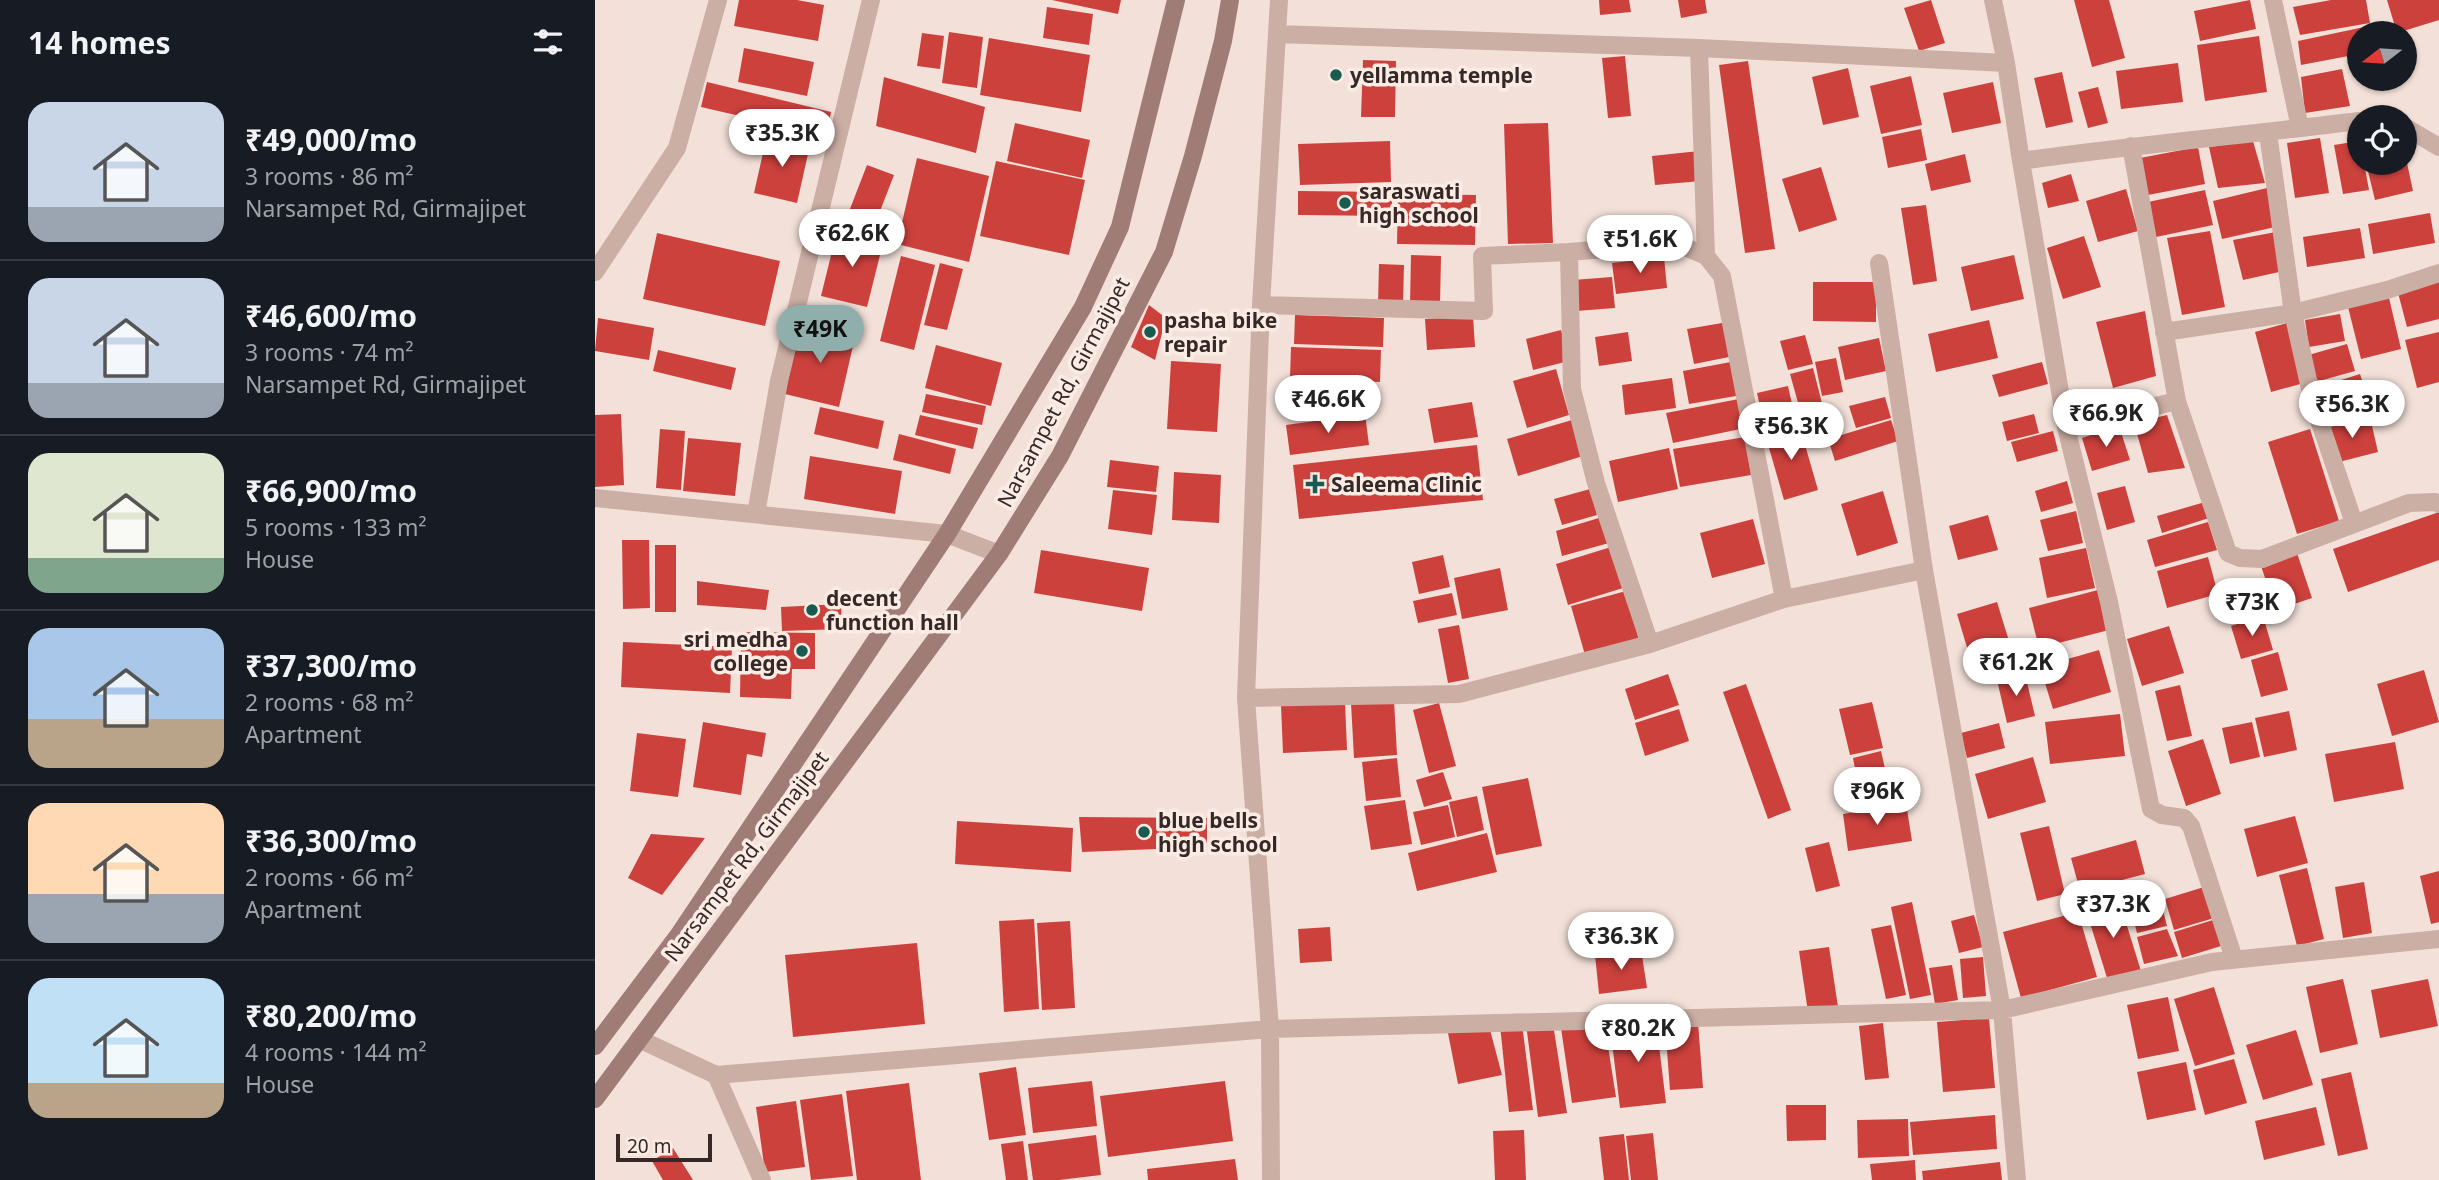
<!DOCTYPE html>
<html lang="en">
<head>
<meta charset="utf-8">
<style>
	body { margin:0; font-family:"Noto Sans",sans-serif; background:#242831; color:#f1f3f6; height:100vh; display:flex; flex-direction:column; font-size:26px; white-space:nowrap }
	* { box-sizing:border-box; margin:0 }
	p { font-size:23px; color:#9ea1a6 }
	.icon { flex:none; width:38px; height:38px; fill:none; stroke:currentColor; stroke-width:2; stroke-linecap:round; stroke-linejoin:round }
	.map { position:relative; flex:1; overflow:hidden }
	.drawer { display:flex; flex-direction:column; background:#171b24; width:595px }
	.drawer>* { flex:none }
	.needle { width:46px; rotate:253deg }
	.fabs { position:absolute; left:1752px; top:21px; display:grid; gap:14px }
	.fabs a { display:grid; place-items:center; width:70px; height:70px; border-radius:50%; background:#171b24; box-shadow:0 2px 5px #0004; font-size:35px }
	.scale { position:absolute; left:21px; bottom:18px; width:96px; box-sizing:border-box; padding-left:7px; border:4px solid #362826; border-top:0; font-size:19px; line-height:24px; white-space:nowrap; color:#362826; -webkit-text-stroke:5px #faece5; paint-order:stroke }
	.price { position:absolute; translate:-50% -60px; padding:0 16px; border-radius:24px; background:#fff; color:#222; font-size:23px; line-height:46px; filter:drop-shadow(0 2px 4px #0008) }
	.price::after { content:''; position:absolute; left:50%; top:42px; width:21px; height:16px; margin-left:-10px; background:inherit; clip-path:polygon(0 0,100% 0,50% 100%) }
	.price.current { background:#90aeac; color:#111 }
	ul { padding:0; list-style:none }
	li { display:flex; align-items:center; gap:21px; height:175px; padding:0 28px }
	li+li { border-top:2px solid #363941 }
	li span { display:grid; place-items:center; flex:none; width:196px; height:140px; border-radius:21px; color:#555 }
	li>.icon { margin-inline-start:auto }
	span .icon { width:84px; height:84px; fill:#fffc; stroke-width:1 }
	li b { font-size:30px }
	h2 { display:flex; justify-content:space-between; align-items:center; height:84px; padding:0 28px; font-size:30px }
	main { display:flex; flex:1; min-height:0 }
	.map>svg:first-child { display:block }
	.building { fill:#cd413d }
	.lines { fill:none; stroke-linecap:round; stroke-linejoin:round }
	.minor { stroke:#cbaea4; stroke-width:18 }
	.secondary { stroke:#9f7c75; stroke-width:18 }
	.poi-dot { fill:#195a51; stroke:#faece5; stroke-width:2.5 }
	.labels { text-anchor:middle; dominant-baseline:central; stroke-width:7; stroke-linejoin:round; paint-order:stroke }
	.poi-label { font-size:21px; font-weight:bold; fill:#362826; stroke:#faece5; text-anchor:start }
	.street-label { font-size:21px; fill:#362826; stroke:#faece5 }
</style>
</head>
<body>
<main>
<section class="drawer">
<h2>14 homes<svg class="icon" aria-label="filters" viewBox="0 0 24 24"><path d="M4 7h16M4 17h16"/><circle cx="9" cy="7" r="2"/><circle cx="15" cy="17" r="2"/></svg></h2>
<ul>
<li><span style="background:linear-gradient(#c9d6e8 75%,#9aa5b1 0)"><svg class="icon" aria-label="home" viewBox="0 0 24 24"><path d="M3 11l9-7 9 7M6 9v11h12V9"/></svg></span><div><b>₹49,000/mo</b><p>3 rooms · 86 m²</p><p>Narsampet Rd, Girmajipet</p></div></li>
<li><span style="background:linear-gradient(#c9d6e8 75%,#9aa5b1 0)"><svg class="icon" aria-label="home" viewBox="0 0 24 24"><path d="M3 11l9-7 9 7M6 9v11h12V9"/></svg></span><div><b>₹46,600/mo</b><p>3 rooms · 74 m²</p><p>Narsampet Rd, Girmajipet</p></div></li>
<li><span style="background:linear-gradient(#dfe7d0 75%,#7fa58c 0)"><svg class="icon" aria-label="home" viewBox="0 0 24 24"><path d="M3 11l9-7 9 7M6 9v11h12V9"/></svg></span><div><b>₹66,900/mo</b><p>5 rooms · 133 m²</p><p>House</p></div></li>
<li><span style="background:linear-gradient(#a9c7e8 65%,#b9a48a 0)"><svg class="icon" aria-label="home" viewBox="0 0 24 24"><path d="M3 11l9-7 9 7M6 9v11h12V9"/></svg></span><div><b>₹37,300/mo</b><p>2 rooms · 68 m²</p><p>Apartment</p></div></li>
<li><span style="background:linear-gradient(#ffd9b3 65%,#9aa5b1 0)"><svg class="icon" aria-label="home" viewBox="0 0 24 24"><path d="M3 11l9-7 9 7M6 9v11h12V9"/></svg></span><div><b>₹36,300/mo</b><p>2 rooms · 66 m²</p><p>Apartment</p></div></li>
<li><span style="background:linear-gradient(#bfe0f5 75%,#b9a48a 0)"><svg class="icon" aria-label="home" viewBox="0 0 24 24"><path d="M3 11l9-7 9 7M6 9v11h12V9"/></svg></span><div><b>₹80,200/mo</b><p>4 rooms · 144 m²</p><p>House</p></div></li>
</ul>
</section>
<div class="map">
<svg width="1844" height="1180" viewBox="0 0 1844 1180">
	<rect width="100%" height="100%" fill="#f3e1d9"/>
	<path class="building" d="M144 0H202L229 5 223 41 139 26Z
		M457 0H526L523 14Z
		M1004 0H1034L1036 12 1005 15Z
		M1083 0H1110L1112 13 1086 18Z
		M1336 0 1350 43 1324 51 1309 8Z
		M1479 0H1514L1530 58 1497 67Z
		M1655 0 1661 29 1605 41 1599 11Z
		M1736 0H1771L1775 23 1705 35 1698 7Z
		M1792 0H1844V20L1802 33Z
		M452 7 498 14 494 45 448 38Z
		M1774 26 1776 33H1764V54L1706 65 1703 41Z
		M354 32 388 37 382 88 347 83Z
		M327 33 349 36 345 69 322 66Z
		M1664 36 1672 92 1610 101 1602 45Z
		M394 38 495 55 486 112 385 95Z
		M149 48 219 62 212 96 143 82Z
		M1030 56 1036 116 1013 118 1007 58Z
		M768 60 801 61 800 117H766Z
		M1153 61 1180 249 1150 253 1124 65Z
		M1583 63 1588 102 1526 109 1521 71Z
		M1253 68 1264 117 1228 125 1217 77Z
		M1747 69 1755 106 1710 113 1706 77Z
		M1467 72 1478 122 1451 128 1439 78Z
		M1316 76 1327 125 1286 134 1275 86Z
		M289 77 390 107 381 153 281 126Z
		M112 82 236 112 231 136 106 107Z
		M1398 82 1406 123 1357 133 1348 93Z
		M1503 87 1513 123 1493 128 1483 92Z
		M420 123 495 140 487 178 412 161Z
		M953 123 958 243 913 244 909 124Z
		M1326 129 1332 160 1293 168 1287 137Z
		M172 135 215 145 202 203 159 193Z
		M1725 138 1734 193 1700 198 1692 143Z
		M795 141 796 182 705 185 703 144Z
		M1658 141 1670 183 1623 188 1614 147Z
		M1764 141V163H1769L1774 190 1748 194 1739 145Z
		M1603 147 1610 184 1553 195 1545 158Z
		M1104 151 1106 181 1060 185 1057 156Z
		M1370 154 1376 182 1336 191 1330 164Z
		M322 158 394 176 374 262 302 244Z
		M401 161 490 180 474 255 385 236Z
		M1771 163H1812L1818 191 1780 200Z
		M272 165 299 175 280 224 253 214Z
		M1226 167 1242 220 1204 232 1187 179Z
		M1476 174 1484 201 1453 208 1447 183Z
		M1672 188 1680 227 1627 239 1618 201Z
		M1531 189 1543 231 1503 242 1491 201Z
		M1610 190 1618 225 1561 237 1553 202Z
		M703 191 797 192V216L703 215Z
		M803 194 881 195 880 245 802 244Z
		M1331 205 1342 281 1318 285 1306 208Z
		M1835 213 1840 243 1778 254 1773 224Z
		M1765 228 1770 258 1712 267 1708 237Z
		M242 231 288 243 272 307 226 296Z
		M1615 231 1630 307 1587 315 1572 238Z
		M1681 232 1684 272 1648 280 1638 240Z
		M62 233 185 261 170 326 48 299Z
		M1489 236 1506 287 1468 299 1452 248Z
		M816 255 846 256 845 305 815 304Z
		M1419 255 1429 299 1376 311 1366 267Z
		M306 256 340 265 319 350 285 341Z
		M1069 257 1072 288 1021 294 1017 263Z
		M345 263 368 269 352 330 329 325Z
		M784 264 809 265 808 305 783 304Z
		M1017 277 1020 308 981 311 978 280Z
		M1844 278V319L1812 327 1802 289Z
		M1218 282H1281V322L1218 321Z
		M1794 298 1806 349 1766 359 1753 307Z
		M554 305 571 318 560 360 536 347Z
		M1550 311 1561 376 1518 388 1501 322Z
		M1745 314 1750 341 1714 347 1710 320Z
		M700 315 789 318 788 347 699 344Z
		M878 316 880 347 832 350 830 319Z
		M3 318 59 328 54 360 0 351Z
		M1394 320 1403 358 1341 372 1333 334Z
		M1133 322 1139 356 1099 364 1092 329Z
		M206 323 260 337 244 407 190 394Z
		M1692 323 1709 383 1676 392 1660 332Z
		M966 330 974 361 938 370 931 339Z
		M1033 332 1037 361 1004 366 1000 337Z
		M1844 332V382L1822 388 1810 340Z
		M1210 335 1218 364 1193 370 1185 341Z
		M1284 338 1291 371 1250 380 1243 347Z
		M1752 344 1760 371 1717 383 1710 356Z
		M341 345 407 363 396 406 330 388Z
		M696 347 786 350 785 382 695 378Z
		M63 350 141 368 136 390 58 371Z
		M1241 358 1248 392 1227 396 1220 362Z
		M576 361 626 364 622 432 572 429Z
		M1141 361 1147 395 1094 404 1088 371Z
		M1447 362 1453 384 1404 397 1397 375Z
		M1218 368 1229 411 1207 417 1195 374Z
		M961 369 974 415 932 428 918 381Z
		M1765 374 1777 410 1730 425 1718 389Z
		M1077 378 1081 408 1030 415 1027 385Z
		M1193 386 1201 422 1170 429 1162 393Z
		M331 394 391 406 387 425 327 412Z
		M1290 397 1296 418 1261 428 1254 406Z
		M1149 398 1155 427 1078 443 1071 413Z
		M877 402 883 437 839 443 833 409Z
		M225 407 289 421 283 449 219 434Z
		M26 414 29 485 0 487V415Z
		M770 414 774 445 695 455 691 425Z
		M1439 414 1444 433 1412 441 1407 422Z
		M325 415 383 428 378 449 320 435Z
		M1572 415 1590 468 1553 473 1539 423Z
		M1775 417 1783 452 1740 463 1731 428Z
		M977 420 988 456 923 476 912 439Z
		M1296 420 1303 441 1240 461 1233 439Z
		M1204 424 1223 490 1189 500 1170 434Z
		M1524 426 1535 460 1497 471 1487 438Z
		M65 429 90 431 86 490 61 488Z
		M1715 429 1744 521 1702 534 1673 442Z
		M1458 431 1463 451 1422 462 1416 442Z
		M304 434 361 449 355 474 298 460Z
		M1150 437 1156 475 1085 487 1078 449Z
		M93 438 146 443 140 496 88 491Z
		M882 445 888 500 704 519 698 465Z
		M1074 448 1083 489 1023 502 1014 461Z
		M215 456 307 471 300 514 209 499Z
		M515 460 564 466 561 492 512 487Z
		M579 472 626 475 624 523 577 520Z
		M1472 481 1478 503 1446 512 1440 491Z
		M1530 486 1540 522 1512 530 1502 493Z
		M995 489 1002 515 967 525 959 499Z
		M518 490 562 495 557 535 513 529Z
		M1288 491 1303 543 1262 556 1246 504Z
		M1610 502 1614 518 1567 533 1562 516Z
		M1481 511 1488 543 1453 551 1445 520Z
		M1844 512V560L1753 592 1738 549Z
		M1393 515 1403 550 1363 560 1354 526Z
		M1007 517 1014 543 967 556 961 531Z
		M1158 519 1170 564 1117 578 1105 533Z
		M1613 522 1622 550 1560 567 1552 540Z
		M27 540H54L55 608 28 609Z
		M60 545H81V612H60Z
		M1016 547 1028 588 973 605 961 564Z
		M1491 548 1500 588 1452 598 1444 558Z
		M446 550 554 568 547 611 439 593Z
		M1702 553 1717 598 1681 610 1666 566Z
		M848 555 855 587 824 594 817 562Z
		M1613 557 1623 594 1572 608 1562 571Z
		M905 568 913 610 867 619 859 578Z
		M1657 580 1668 614 1635 623 1625 590Z
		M102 581 174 590 171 610 102 605Z
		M1503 590 1514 630 1444 648 1434 608Z
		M1031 591 1044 640 990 655 976 606Z
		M857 593 862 615 823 623 818 601Z
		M1402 602 1414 641 1374 654 1362 614Z
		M246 604 247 629 187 631 186 607Z
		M1668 616 1678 650 1646 659 1636 626Z
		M864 625 874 679 853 683 843 629Z
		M1574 626 1589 673 1547 686 1532 639Z
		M146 632 220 633V669H197L196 699 145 697Z
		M28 642 137 647 135 693 26 687Z
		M1504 650 1516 692 1458 709 1445 667Z
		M1683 652 1693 690 1666 697 1656 660Z
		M1829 670 1844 722 1797 736 1782 684Z
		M1073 674 1084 705 1040 720 1030 689Z
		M1430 674 1440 716 1412 723 1402 680Z
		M1151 684 1196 810 1173 819 1128 692Z
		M1585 685 1597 736 1572 741 1560 691Z
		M799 700 802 755 759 758 756 703Z
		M750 702 752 750 688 753 686 705Z
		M1277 702 1288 748 1255 755 1244 709Z
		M844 703 861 766 834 773 818 710Z
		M1084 709 1094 741 1050 756 1040 723Z
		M1694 711 1702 750 1669 757 1660 718Z
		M1525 714 1530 756 1455 764 1450 722Z
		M108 722 171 733 167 757 152 754 146 795 98 787Z
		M1657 722 1665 757 1635 764 1627 728Z
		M1404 723 1410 748 1372 758 1366 733Z
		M42 733 91 739 83 797 35 791Z
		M1608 739 1626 794 1591 806 1573 751Z
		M1800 742 1809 789 1739 802 1730 754Z
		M1286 751 1291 773 1262 779 1258 758Z
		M1438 757 1451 802 1393 819 1380 774Z
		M802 758 806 797 771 801 767 762Z
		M848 772 857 799 829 807 821 780Z
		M933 778 947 846 901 855 887 787Z
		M882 796 889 830 862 837 854 802Z
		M810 800 817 844 776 850 769 806Z
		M1311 803 1317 841 1253 851 1248 814Z
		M853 805 860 837 826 845 818 812Z
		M1700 816 1713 863 1662 877 1649 829Z
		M484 817 612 818V847L487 852Z
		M362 821 478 828 476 872 360 864Z
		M1454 826 1470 894 1442 901 1425 833Z
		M892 833 902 872 822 891 813 853Z
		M56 834 110 838 67 895 33 878Z
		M1541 840 1550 874 1485 891 1476 858Z
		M1234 842 1245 886 1221 892 1210 848Z
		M1712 868 1729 939 1702 946 1684 875Z
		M1844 871V922L1836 924 1825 876Z
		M1769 882 1777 933 1748 938 1740 887Z
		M1609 887 1619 918 1579 930 1570 899Z
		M1563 891 1572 926 1542 933 1533 899Z
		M1524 900 1546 971 1513 981 1491 910Z
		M1317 902 1336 995 1315 999 1296 907Z
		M1483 912 1502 977 1426 998 1408 932Z
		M1379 915 1388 947 1364 953 1356 921Z
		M439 919 444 1009 409 1012 404 921Z
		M1618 920 1626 946 1587 958 1579 932Z
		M475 921 480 1008 447 1010 442 923Z
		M1296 925 1311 995 1291 999 1276 929Z
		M735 927 737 961 705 963 703 929Z
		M1572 929 1583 956 1549 964 1542 937Z
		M322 943 330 1024 198 1037 190 955Z
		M1234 947 1243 1007 1213 1012 1204 951Z
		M1046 949 1052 988 1004 994 1000 955Z
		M1388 957 1391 996 1368 998 1365 959Z
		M1357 965 1363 1000 1340 1004 1334 968Z
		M1748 979 1763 1044 1725 1053 1711 987Z
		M1833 979 1843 1026 1785 1038 1776 990Z
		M1619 987 1640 1054 1600 1066 1579 999Z
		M1573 997 1584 1051 1543 1059 1532 1005Z
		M1394 1018 1400 1088 1348 1092 1342 1022Z
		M1009 1021 1021 1097 977 1103 966 1028Z
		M1061 1021 1071 1103 1025 1108 1015 1026Z
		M1103 1022 1108 1088 1075 1090 1070 1024Z
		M1288 1023 1294 1078 1270 1080 1264 1026Z
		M927 1024 938 1110 914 1112 905 1025Z
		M931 1024H958L972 1113 943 1117Z
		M894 1026 907 1075 863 1084 852 1028Z
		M1701 1030 1718 1085 1668 1100 1651 1045Z
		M1639 1059 1652 1103 1610 1115 1598 1070Z
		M1591 1062 1601 1110 1552 1120 1542 1072Z
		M421 1067 431 1135 394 1140 384 1073Z
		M1756 1072 1773 1149 1743 1156 1726 1079Z
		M497 1081 502 1126 438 1133 433 1088Z
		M630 1081 638 1141 513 1157 505 1096Z
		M314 1083 326 1180H262L251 1091Z
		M247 1094 258 1176 216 1180 205 1100Z
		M201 1101 210 1167 170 1172 161 1107Z
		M1191 1105H1231V1140L1192 1141Z
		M1721 1107 1730 1145 1669 1160 1660 1121Z
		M1400 1115 1402 1149 1318 1155 1315 1122Z
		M1313 1119 1314 1156 1263 1158 1262 1120Z
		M929 1130 931 1180H900L898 1131Z
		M1058 1133 1063 1180H1036L1031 1136Z
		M1029 1134 1034 1180H1009L1004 1137Z
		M501 1135 506 1175 464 1180H438L433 1144Z
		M428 1141 433 1180H411L406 1144Z
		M78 1148 98 1180H68L57 1161Z
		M640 1159 643 1180H553L552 1169Z
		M1320 1160 1321 1180H1277L1275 1164Z
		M1405 1162 1407 1180H1328L1327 1171Z"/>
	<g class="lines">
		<path class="minor" d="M1398 0 1411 63
			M1678 0 1705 128
			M682 34 1104 48 1411 63 1426 161C1538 145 1651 135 1764 121
			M1104 48 1111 256
			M1810 127 1844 147
			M1673 133 1698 313 1718 402 1759 523
			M1536 146 1582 401 1633 553 1645 558 1667 559 1814 503 1840 502 1844 504
			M1426 161 1471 427 1514 602 1556 809 1567 815 1589 818 1596 826 1639 959
			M974 252 977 389 1001 483 1055 644
			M1284 263 1329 570 1407 1010 1422 1180
			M0 272 82 148 123 0
			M666 305 889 311 887 256 974 252 1081 243 1111 256 1127 276 1189 599
			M1569 332 1698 313 1792 290 1844 273
			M1471 427 1582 401
			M0 498 352 534 404 554
			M161 514 184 381 276 0
			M651 698 864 694 1055 644 1189 599 1329 570
			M44 1039 121 1075 675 1029 1407 1010 1617 962 1844 939
			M121 1075 167 1180
			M676 1180 675 1029 651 698 666 305 684 0"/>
		<path class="secondary" d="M0 1046 83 936 352 534 488 307 525 227 581 0
			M0 1099 404 554 465 456 569 252 598 156 628 41 635 0"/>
	</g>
	<g class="poi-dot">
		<circle cx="741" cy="75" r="7"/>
		<circle cx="750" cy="203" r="7"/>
		<circle cx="555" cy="332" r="7"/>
		<path d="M716.5 473.5h7v7h7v7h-7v7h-7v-7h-7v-7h7z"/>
		<circle cx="217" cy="610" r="7"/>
		<circle cx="207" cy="651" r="7"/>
		<circle cx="549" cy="832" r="7"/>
	</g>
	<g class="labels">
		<g class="poi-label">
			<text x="755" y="75">yellamma temple</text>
			<text x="764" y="191">saraswati<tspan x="764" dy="24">high school</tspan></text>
			<text x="569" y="320">pasha bike<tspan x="569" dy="24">repair</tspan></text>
			<text x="736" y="484">Saleema Clinic</text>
			<text x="231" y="598">decent<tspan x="231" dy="24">function hall</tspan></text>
			<text x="193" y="639" text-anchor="end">sri medha<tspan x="193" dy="24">college</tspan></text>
			<text x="563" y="820">blue bells<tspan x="563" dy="24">high school</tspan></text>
		</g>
		<g class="street-label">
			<text transform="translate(468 392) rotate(-62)">Narsampet Rd, Girmajipet</text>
			<text transform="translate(151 856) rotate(-53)">Narsampet Rd, Girmajipet</text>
		</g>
	</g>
</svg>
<div class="fabs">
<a><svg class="needle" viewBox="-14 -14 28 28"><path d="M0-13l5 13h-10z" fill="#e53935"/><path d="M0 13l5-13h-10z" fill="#9ea1a6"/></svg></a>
<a><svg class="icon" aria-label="locate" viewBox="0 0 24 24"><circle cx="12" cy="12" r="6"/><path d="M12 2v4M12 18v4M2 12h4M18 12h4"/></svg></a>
</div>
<div class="scale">20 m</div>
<b class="price" style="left:187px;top:169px">₹35.3K</b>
<b class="price" style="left:257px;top:269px">₹62.6K</b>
<b class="price" style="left:1045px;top:275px">₹51.6K</b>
<b class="price current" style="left:225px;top:365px">₹49K</b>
<b class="price" style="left:733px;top:435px">₹46.6K</b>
<b class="price" style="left:1757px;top:440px">₹56.3K</b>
<b class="price" style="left:1511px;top:449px">₹66.9K</b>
<b class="price" style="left:1196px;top:462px">₹56.3K</b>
<b class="price" style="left:1657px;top:638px">₹73K</b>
<b class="price" style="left:1421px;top:698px">₹61.2K</b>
<b class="price" style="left:1282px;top:827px">₹96K</b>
<b class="price" style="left:1518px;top:940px">₹37.3K</b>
<b class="price" style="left:1026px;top:972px">₹36.3K</b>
<b class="price" style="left:1043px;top:1064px">₹80.2K</b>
</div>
</main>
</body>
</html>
